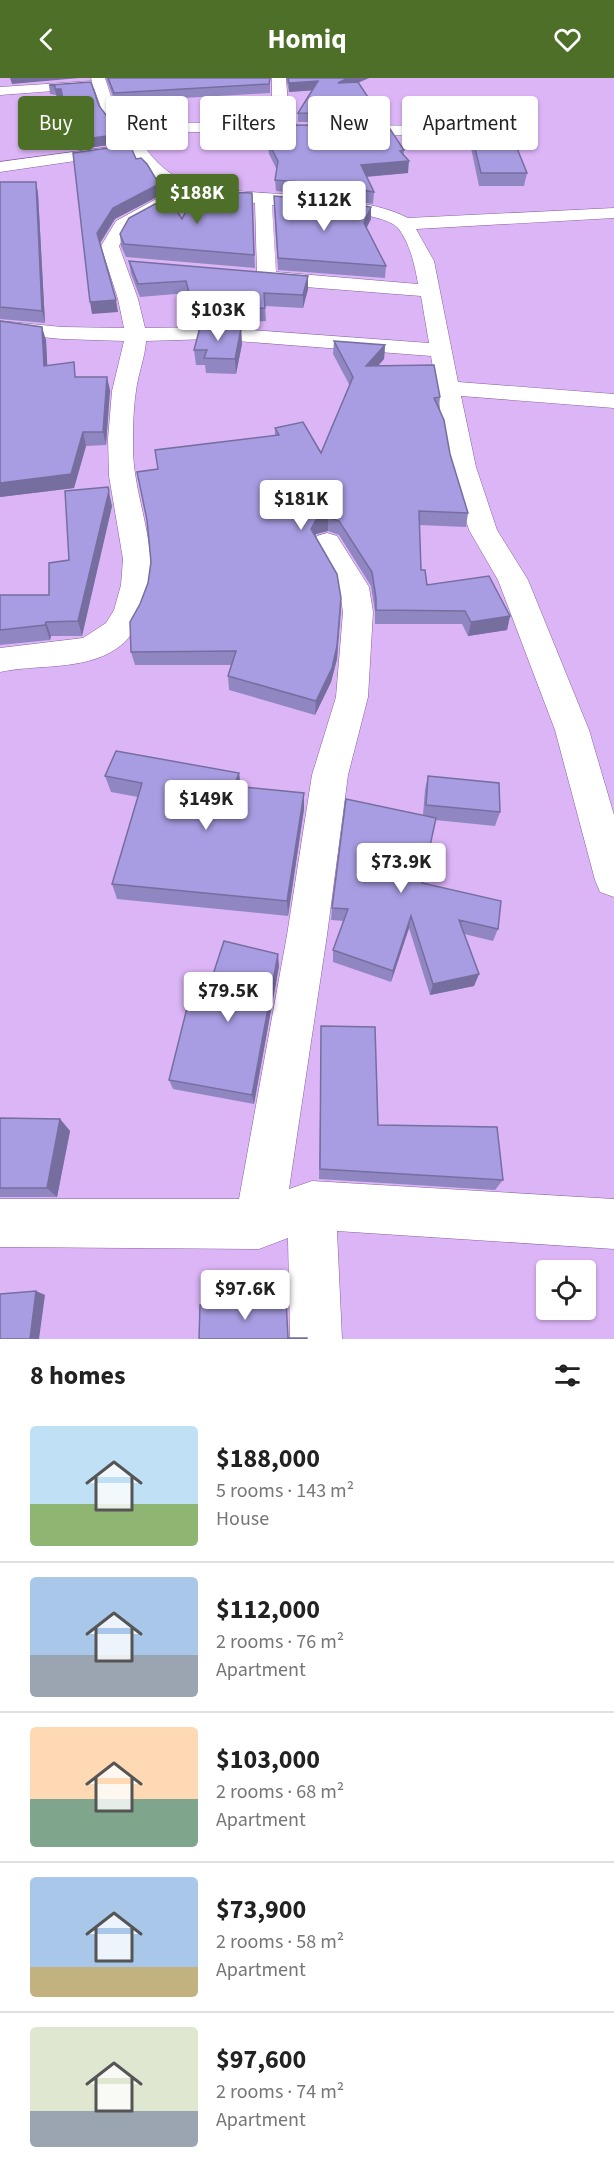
<!DOCTYPE html>
<html lang="en">
<head>
<meta charset="utf-8">
<style>
	body { margin:0; font-family:"Source Sans 3",sans-serif; background:#f2f2f2; color:#222; height:100vh; display:flex; flex-direction:column; font-size:22px; white-space:nowrap }
	* { box-sizing:border-box; margin:0 }
	p { font-size:20px; color:#767676 }
	.icon { flex:none; width:33px; height:33px; fill:none; stroke:currentColor; stroke-width:2; stroke-linecap:round; stroke-linejoin:round }
	.map { position:relative; height:1261px; overflow:hidden }
	.drawer { display:flex; flex-direction:column; background:#fff; flex:1 }
	.drawer>* { flex:none }
	.top-card { position:absolute; left:18px; top:18px; width:579px; height:54px; display:flex; gap:12px }
	.buttons { position:absolute; left:536px; top:1182px; display:grid; gap:12px }
	.buttons a { display:grid; place-items:center; width:60px; height:60px; border-radius:6px; background:#fff; box-shadow:0 2px 4px #0004; font-size:30px }
	.price { position:absolute; translate:-50% -51px; padding:0 14px; border-radius:6px; background:#fff; color:#222; font-size:20px; line-height:39px; filter:drop-shadow(0 2px 3px #0008) }
	.price::after { content:''; position:absolute; left:50%; top:36px; width:18px; height:14px; margin-left:-9px; background:inherit; clip-path:polygon(0 0,100% 0,50% 100%) }
	.price.on { background:#4d6f27; color:#fff }
	ul { padding:0; list-style:none }
	li { display:flex; align-items:center; gap:18px; height:150px; padding:0 30px }
	li+li { border-top:2px solid #e0e0e0 }
	li span { display:grid; place-items:center; flex:none; width:168px; height:120px; border-radius:6px; color:#555 }
	li>.icon { margin-inline-start:auto }
	span .icon { width:72px; height:72px; fill:#fffc; stroke-width:1 }
	li b { font-size:26px }
	h2 { display:flex; justify-content:space-between; align-items:center; height:72px; padding:0 30px; font-size:26px }
	.chip { padding:0 21px; border-radius:6px; background:#fff; box-shadow:0 2px 4px #0004; font-size:21px; line-height:54px }
	.chip.on { background:#4d6f27; color:#fff }
	header { display:flex; justify-content:space-between; align-items:center; height:78px; padding:0 30px; background:#4d6f27; color:#fff; font-size:27px; font-weight:700 }
	.map>svg:first-child { display:block }
	.lines { fill:none; stroke-linecap:round; stroke-linejoin:round }
	.street-casing { stroke:#85609d; stroke-width:1 }
	.street { fill:#fff; fill-rule:evenodd }
	.wall { fill:#9087c2 }
	.shaded-wall { fill:#766e9e }
	.building { fill:#a89de2; stroke:#766e9e; stroke-width:1.5 }
</style>
</head>
<body>
<header><svg class="icon" aria-label="back" viewBox="0 0 24 24"><path d="M15 5l-7 7 7 7"/></svg>Homiq<svg class="icon" aria-label="heart" viewBox="0 0 24 24"><path d="M12 20l-8-8c-3-5 5-10 8-4 3-6 11-1 8 4z"/></svg></header>
<div class="map">
<svg width="614" height="1261" viewBox="0 0 614 1261">
	<rect width="100%" height="100%" fill="#dcb5f7"/>
	<g class="lines">
		<defs>
			<path id="street" d="M91 0H105L116 34 126 44 237 45 239 42 259 36 272 29V0H286L288 28 278 38 260 46 446 48 454 53 446 58 133 53C146 71 156 87 176 99 193 110 218 111 238 113 284 117 370 119 408 140L614 130V140L416 151 434 183 458 304 614 316V330L461 318 476 389 497 452 528 502 589 652 614 737V819L600 814 595 802 555 652 498 502 469 452 450 389 431 278 211 261 146 263C145 280 138 296 136 313 133 332 133 352 133 372 134 428 167 484 141 539 136 551 128 563 116 571 83 593 37 586 0 594V570L83 560 106 545 114 532 121 507 123 481 109 398 108 361 112 313 124 263 62 261 0 255V243L62 249 124 250 118 221 101 168 116 143 160 119H172L175 123 172 127 129 150 119 168 138 221 145 250 211 249 429 265 421 218 267 206 257 203 254 199 257 195 255 125 189 116 165 108 143 90 117 51 104 38 94 10 0 17V9L92 3ZM272 127C296 129 384 133 398 150 410 165 415 188 418 206L276 194Z
				M117 68 123 70 125 73 123 76 0 94V84Z
				M327 455 337 458 369 509 373 534 368 619 348 697 327 857 289 1111 312 1103 614 1121V1171L337 1153 342 1261H290L288 1160 259 1171 0 1169V1121H239L287 857 312 697 336 619 343 534 339 509 313 464 317 458Z"/>
		</defs>
		<use href="#street" class="street-casing"/>
		<use href="#street" class="street"/>
	</g>
	<path class="wall" d="M106 0H270V15L115 24Z
		M286 0H369L358 4 379 36 378 45 298 44V35L312 12 289 14Z
		M91 4 99 28 123 65 73 72 62 19 57 20 56 17 50 16 49 7Z
		M284 55 404 72V77L408 95 367 99 374 114 373 126 326 118 276 113 275 102 277 92 269 76 268 64 284 63Z
		M472 58 527 95 524 108H479L471 70Z
		M0 104H36L38 115 45 245 0 241Z
		M252 115 255 190 126 179 121 168 120 156 182 141Z
		M274 129H371V141L366 150 386 188 385 200 278 192Z
		M129 183 308 211 303 230 265 228 266 243 247 244 246 249 206 247 205 234 206 229 192 230 187 215 140 219 131 196Z
		M241 251 242 266 236 296 206 295 205 287H196L194 272Z
		M46 262 47 287 110 312 106 367 86 368 74 410 0 419Z
		M334 263 385 267 384 281 377 288 440 319 439 330 450 376 468 435 466 449 419 447 421 492 427 507 510 538 507 552 468 558 462 546H375V534L371 508 339 457 328 453 316 456 315 458 341 520V534L337 581 331 604 315 637 229 612 228 598 231 587H135L131 574 140 526 148 505 151 484 275 358V350L321 375 350 308 333 276Z
		M112 428 82 558H51L50 562 0 567V517H49L69 482Z
		M239 695 241 709 304 715V731L288 838 117 821 112 806 138 719 111 714 105 698Z
		M428 698 500 734 495 748 435 742 422 805 498 851 493 863 464 856 479 896 474 908 430 917 409 850 391 904 333 884V872L344 843 331 842 332 830 423 737 425 712Z
		M279 888 254 1026 173 1011 169 1002 204 924Z
		M321 962 378 1047 503 1102 495 1112 319 1101Z
		M0 1040 60 1041 70 1053 57 1119H0Z"/>
	<path class="shaded-wall" d="M10 0H79L12 6Z
		M348 0H369L337 14 338 5Z
		M318 3V12L289 14V5Z
		M55 11H61L62 19 57 20Z
		M121 56 123 65 73 72 71 63Z
		M409 83 408 95 360 99 361 87Z
		M36 104 38 115 45 245 42 233Z
		M159 106 161 117 115 141 99 167 97 155 113 130Z
		M371 129V141L363 157 364 145Z
		M308 198V211L303 230V217Z
		M210 216 211 228 192 230 190 218Z
		M116 222 118 234 92 236 90 224Z
		M246 231 247 244 246 249 245 237Z
		M42 249 46 262 48 301 44 288Z
		M241 251 242 266 236 296 235 281Z
		M385 267 384 281 366 302V288Z
		M107 299 110 312 106 367 103 354Z
		M83 354 86 368 74 410 0 419V405Z
		M108 409 112 428 82 558 78 543Z
		M328 439V453L316 456 311 465V451L316 442Z
		M341 520 337 581 331 604 315 637 316 623Z
		M510 538 507 552 468 558 471 544Z
		M46 544 51 558 50 562 45 547Z
		M239 695 241 712 234 708Z
		M304 715V731L288 838 287 823Z
		M411 838 409 850 391 904 393 893Z
		M278 876 279 888 254 1026 252 1017Z
		M479 896 474 908 430 917 433 906Z
		M60 1041 70 1053 57 1119 47 1110Z
		M36 1213 45 1217 39 1261H30Z"/>
	<path class="building" d="M108 0H270L269 6 114 15Z
		M288 0H348L338 5 358 4 379 36 298 35 318 3 289 5Z
		M91 4 99 28 121 56 71 63 61 11H55V8L49 7Z
		M290 47 388 48 404 72 400 73 409 83 361 87 374 114 326 106 275 102 278 83 268 64 289 63 284 55Z
		M472 58H512L527 95H481Z
		M130 67 136 81 141 80 147 86 159 106 113 130 97 155 116 222 90 224 73 75Z
		M0 104H36L42 233 0 229Z
		M196 113 252 115 254 177 124 166 120 156 129 140 168 119 182 141Z
		M274 118 339 124 371 129 364 145 386 188 278 180Z
		M129 183 308 198 303 217 264 215 265 230 246 231 245 237 205 234 210 216 190 218 186 203 138 206Z
		M0 243 42 249 44 288 74 284 75 299H107L103 354H83L71 396 0 405Z
		M200 249 241 251 235 281 204 280 207 272H194Z
		M334 263 385 267 366 288 434 287 440 319 434 320 444 342 450 376 468 435 419 433 421 492H425L427 507 489 498 510 538 471 544 465 533 376 532V520L372 494 339 443 328 439 316 442 311 451 337 496 341 520 337 568 332 590 316 623 228 598 236 573 131 574 130 544 140 526 148 505 151 484 147 442 137 394 158 391 155 372 279 357 275 350 303 344 321 375 353 299Z
		M108 409 109 413 78 543 46 544 45 547 0 552V517H49V485L69 482 65 413Z
		M116 673 239 695 234 708 304 715 287 823 112 806 142 705 105 698Z
		M428 698 499 705 500 734 426 727Z
		M346 721 436 740 422 805 501 823 498 851 459 842 479 896 433 906 411 838 393 893 333 872 348 831 332 830Z
		M224 863 278 876 252 1017 169 1002 189 922 204 924Z
		M321 948 375 949 378 1047 497 1049 503 1102 320 1091Z
		M0 1040 60 1041 47 1110H0Z
		M36 1213 30 1261H0V1216Z
		M286 1222 288 1260H307V1261H199L200 1227Z"/>
</svg>
<div class="buttons">
<a><svg class="icon" aria-label="locate" viewBox="0 0 24 24"><circle cx="12" cy="12" r="6"/><path d="M12 2v4M12 18v4M2 12h4M18 12h4"/></svg></a>
</div>
<b class="price on" style="left:197px;top:147px">$188K</b>
<b class="price" style="left:324px;top:154px">$112K</b>
<b class="price" style="left:218px;top:264px">$103K</b>
<b class="price" style="left:301px;top:453px">$181K</b>
<b class="price" style="left:206px;top:753px">$149K</b>
<b class="price" style="left:401px;top:816px">$73.9K</b>
<b class="price" style="left:228px;top:945px">$79.5K</b>
<b class="price" style="left:245px;top:1243px">$97.6K</b>
<div class="top-card">
<a class="chip on">Buy</a>
<a class="chip">Rent</a>
<a class="chip">Filters</a>
<a class="chip">New</a>
<a class="chip">Apartment</a>
</div>
</div>
<section class="drawer">
<h2>8 homes<svg class="icon" aria-label="filters" viewBox="0 0 24 24"><path d="M4 7h16M4 17h16"/><circle cx="9" cy="7" r="2"/><circle cx="15" cy="17" r="2"/></svg></h2>
<ul>
<li><span style="background:linear-gradient(#bfe0f5 65%,#8fb573 0)"><svg class="icon" aria-label="home" viewBox="0 0 24 24"><path d="M3 11l9-7 9 7M6 9v11h12V9"/></svg></span><div><b>$188,000</b><p>5 rooms · 143 m²</p><p>House</p></div></li>
<li><span style="background:linear-gradient(#a9c7e8 65%,#9aa5b1 0)"><svg class="icon" aria-label="home" viewBox="0 0 24 24"><path d="M3 11l9-7 9 7M6 9v11h12V9"/></svg></span><div><b>$112,000</b><p>2 rooms · 76 m²</p><p>Apartment</p></div></li>
<li><span style="background:linear-gradient(#ffd9b3 60%,#7fa58c 0)"><svg class="icon" aria-label="home" viewBox="0 0 24 24"><path d="M3 11l9-7 9 7M6 9v11h12V9"/></svg></span><div><b>$103,000</b><p>2 rooms · 68 m²</p><p>Apartment</p></div></li>
<li><span style="background:linear-gradient(#a9c7e8 75%,#c2b280 0)"><svg class="icon" aria-label="home" viewBox="0 0 24 24"><path d="M3 11l9-7 9 7M6 9v11h12V9"/></svg></span><div><b>$73,900</b><p>2 rooms · 58 m²</p><p>Apartment</p></div></li>
<li><span style="background:linear-gradient(#dfe7d0 70%,#9aa5b1 0)"><svg class="icon" aria-label="home" viewBox="0 0 24 24"><path d="M3 11l9-7 9 7M6 9v11h12V9"/></svg></span><div><b>$97,600</b><p>2 rooms · 74 m²</p><p>Apartment</p></div></li>
</ul>
</section>
</body>
</html>
